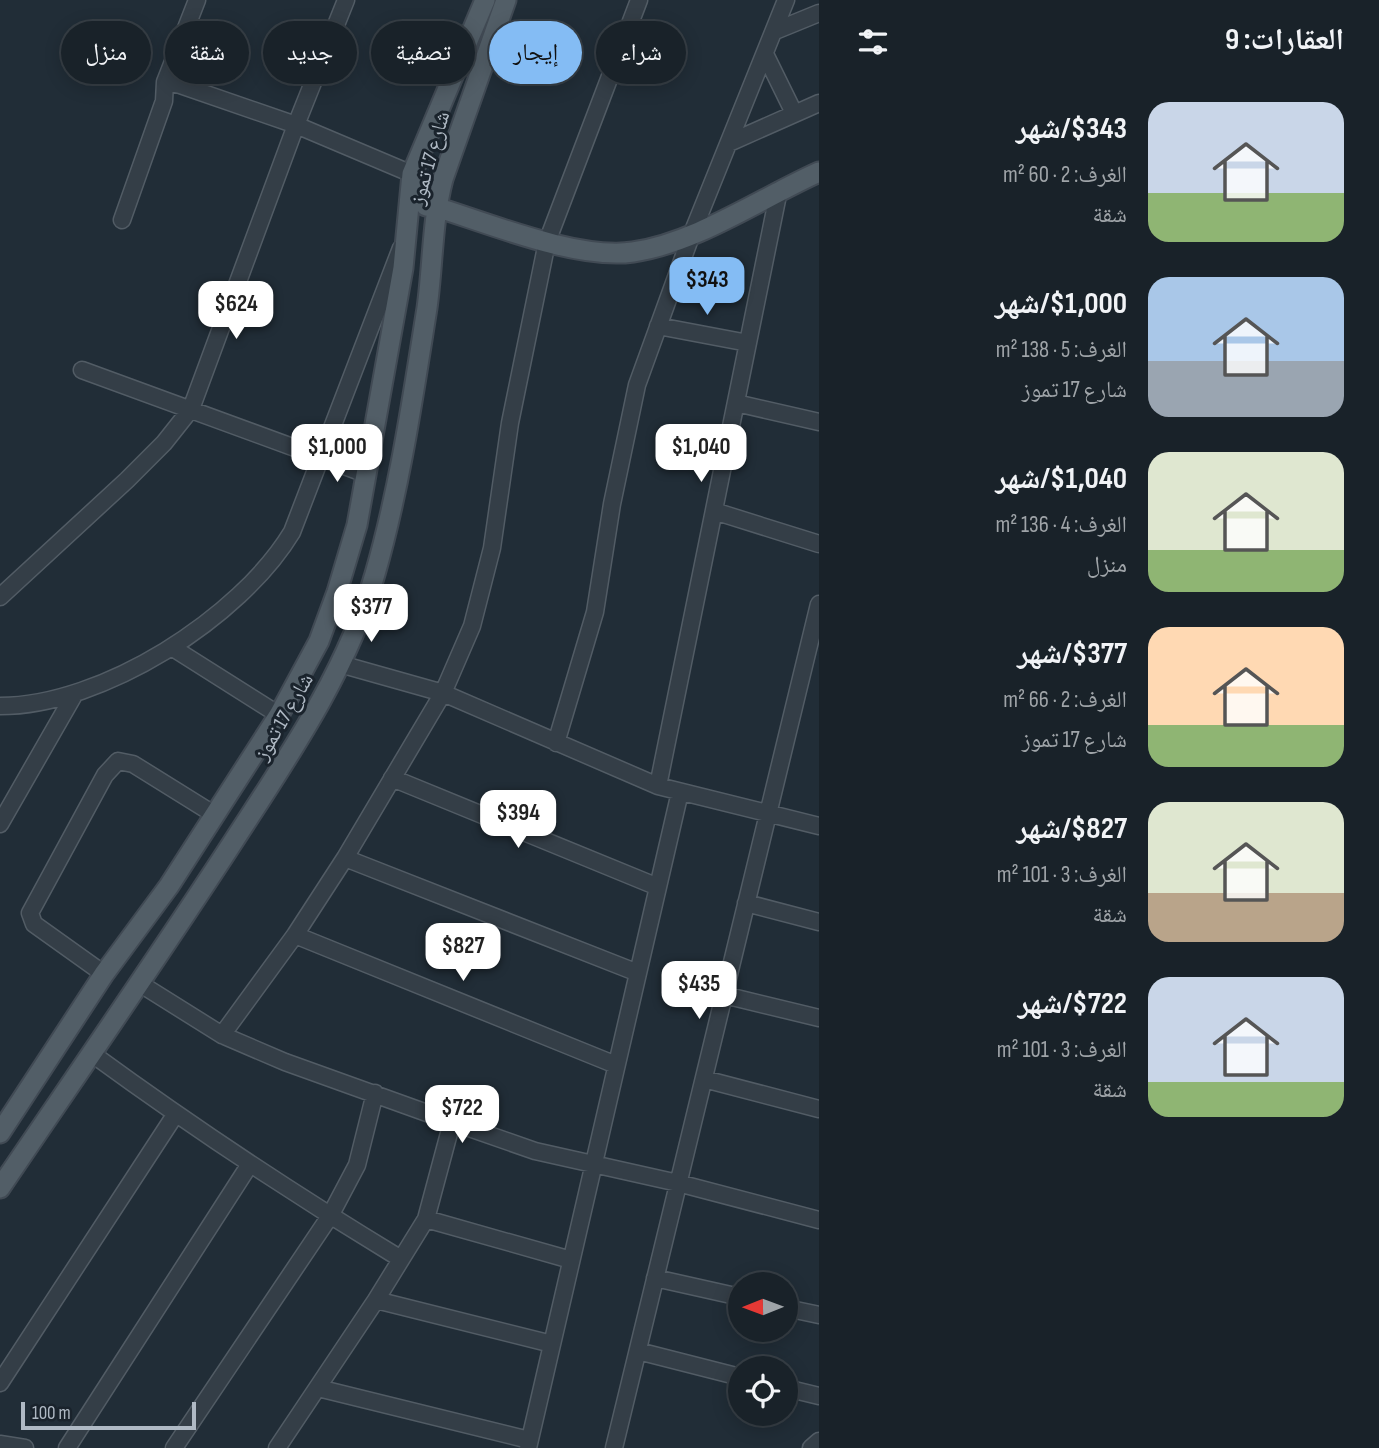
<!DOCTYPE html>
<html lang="ar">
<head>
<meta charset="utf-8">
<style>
	body { margin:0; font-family:"Sofia Sans Condensed","Noto Naskh Arabic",sans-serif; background:#262f35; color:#f1f3f6; direction:rtl; height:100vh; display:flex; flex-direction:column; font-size:26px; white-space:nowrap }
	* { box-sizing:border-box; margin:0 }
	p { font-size:23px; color:#9fa4a8 }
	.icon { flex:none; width:38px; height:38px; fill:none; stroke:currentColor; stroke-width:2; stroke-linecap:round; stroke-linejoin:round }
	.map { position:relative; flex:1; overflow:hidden; direction:ltr }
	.details { display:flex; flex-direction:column; background:#192229; width:560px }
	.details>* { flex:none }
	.banner { position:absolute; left:21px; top:21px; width:665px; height:63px; direction:rtl; display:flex; gap:14px }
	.needle { width:46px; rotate:269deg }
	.buttons { position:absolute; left:728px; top:1272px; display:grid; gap:14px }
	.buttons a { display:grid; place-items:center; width:70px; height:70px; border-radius:50%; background:#192229; box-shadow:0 4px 18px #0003,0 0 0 2px #373f46; font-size:35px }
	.scale { position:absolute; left:21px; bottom:18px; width:175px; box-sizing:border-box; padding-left:7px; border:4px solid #afb9c4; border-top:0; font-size:19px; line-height:24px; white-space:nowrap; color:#afb9c4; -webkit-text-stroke:5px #1a232c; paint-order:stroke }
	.price { position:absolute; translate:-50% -60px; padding:0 16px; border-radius:14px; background:#fff; color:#222; font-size:23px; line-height:46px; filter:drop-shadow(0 2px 4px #0008) }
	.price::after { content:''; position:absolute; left:50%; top:42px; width:21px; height:16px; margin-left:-10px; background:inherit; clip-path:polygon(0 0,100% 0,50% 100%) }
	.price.selected { background:#84bcf4; color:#111 }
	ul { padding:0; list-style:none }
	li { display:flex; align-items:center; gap:21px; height:175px; padding:0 35px }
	li span { display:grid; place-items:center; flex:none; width:196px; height:140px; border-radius:21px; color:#555 }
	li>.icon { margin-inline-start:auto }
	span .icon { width:84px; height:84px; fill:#fffc; stroke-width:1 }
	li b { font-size:30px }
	h2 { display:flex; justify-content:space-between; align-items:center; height:84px; padding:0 35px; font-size:30px }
	.pill { padding:0 24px; border-radius:32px; background:#192229; box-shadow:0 4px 18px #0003,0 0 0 2px #373f46; font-size:24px; line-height:63px }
	.pill.selected { background:#84bcf4; color:#111 }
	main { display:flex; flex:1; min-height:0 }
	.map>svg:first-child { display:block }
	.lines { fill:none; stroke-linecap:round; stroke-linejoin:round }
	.minor-casing { stroke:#525c65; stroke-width:19 }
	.major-casing { stroke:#414a54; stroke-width:23 }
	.minor { stroke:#343e47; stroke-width:16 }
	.major { stroke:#525e67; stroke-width:19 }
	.labels { text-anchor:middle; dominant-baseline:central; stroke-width:6; stroke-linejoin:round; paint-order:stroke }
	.street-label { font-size:21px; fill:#afb9c4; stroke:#1a232c }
</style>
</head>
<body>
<main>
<section class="details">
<h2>العقارات: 9<svg class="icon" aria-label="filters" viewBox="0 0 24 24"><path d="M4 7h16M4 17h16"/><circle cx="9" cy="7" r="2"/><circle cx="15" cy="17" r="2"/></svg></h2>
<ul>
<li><span style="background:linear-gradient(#c9d6e8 65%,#8fb573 0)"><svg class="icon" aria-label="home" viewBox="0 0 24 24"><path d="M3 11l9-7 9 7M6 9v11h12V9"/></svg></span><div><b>$343/شهر</b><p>الغرف: 2 · 60 m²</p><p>شقة</p></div></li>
<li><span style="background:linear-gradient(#a9c7e8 60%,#9aa5b1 0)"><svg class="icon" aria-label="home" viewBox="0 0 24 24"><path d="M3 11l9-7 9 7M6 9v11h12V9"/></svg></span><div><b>$1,000/شهر</b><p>الغرف: 5 · 138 m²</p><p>شارع 17 تموز</p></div></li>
<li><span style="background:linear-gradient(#dfe7d0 70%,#8fb573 0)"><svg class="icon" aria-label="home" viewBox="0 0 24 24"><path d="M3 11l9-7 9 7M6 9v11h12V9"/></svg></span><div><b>$1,040/شهر</b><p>الغرف: 4 · 136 m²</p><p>منزل</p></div></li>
<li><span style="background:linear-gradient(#ffd9b3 70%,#8fb573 0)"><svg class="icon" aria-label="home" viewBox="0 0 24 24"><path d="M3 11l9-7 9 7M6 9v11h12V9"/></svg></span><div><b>$377/شهر</b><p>الغرف: 2 · 66 m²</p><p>شارع 17 تموز</p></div></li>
<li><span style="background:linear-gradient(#dfe7d0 65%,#b9a48a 0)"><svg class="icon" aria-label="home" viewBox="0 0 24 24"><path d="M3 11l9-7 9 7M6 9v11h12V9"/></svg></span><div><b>$827/شهر</b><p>الغرف: 3 · 101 m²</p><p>شقة</p></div></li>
<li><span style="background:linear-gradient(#c9d6e8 75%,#8fb573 0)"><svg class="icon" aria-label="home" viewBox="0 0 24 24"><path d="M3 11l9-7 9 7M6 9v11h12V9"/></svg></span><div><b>$722/شهر</b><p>الغرف: 3 · 101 m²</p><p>شقة</p></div></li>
</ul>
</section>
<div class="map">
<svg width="819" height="1448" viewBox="0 0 819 1448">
	<rect width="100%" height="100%" fill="#212d37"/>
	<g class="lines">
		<defs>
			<path id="minor" d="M775 31 819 13
				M765 54 794 113
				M165 82 180 85 296 125 412 174
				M729 143 819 103
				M122 220 164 101 165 82 197 0
				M658 326 748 343
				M82 370 366 474
				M736 403 819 422
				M714 511 819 544
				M0 597 127 480 164 443 191 409 296 125 346 0
				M173 648 279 715
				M340 664 443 693 658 786 819 826
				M0 706C102 706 240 618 292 532L401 248
				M556 743 595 612 612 504 637 385 691 236 786 0
				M392 778 658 887
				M658 786 779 190
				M0 824 74 695
				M345 858 638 973
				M746 903 819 922
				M295 935 616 1065
				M104 974 34 924 30 913 105 775 118 761 133 764 215 815
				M139 983 222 1035 285 1062 452 1122 535 1151 678 1183 819 1220
				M724 995 819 1018
				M222 1035 295 935 345 858 443 693 472 626 492 548 510 423 547 242 639 0
				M91 1053C191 1126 295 1195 401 1259
				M704 1079 819 1109
				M426 1219 571 1260
				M655 1278 740 1297
				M376 1300 552 1344
				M786 1308 819 1315
				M638 1351 740 1377
				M0 1383 175 1115
				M318 1388 529 1440
				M786 1388 819 1396
				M0 1444 25 1448
				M67 1448 250 1164
				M174 1448 330 1216 357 1165 375 1093
				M277 1448 376 1300 426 1219 452 1122
				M528 1448 680 792
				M614 1448 819 604
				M811 1448 819 1441"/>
			<path id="major" d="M426 206 436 207C490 224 578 260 633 252 696 243 761 198 819 172
				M0 1133 104 974 169 886 279 715 319 641 337 592 357 525 403 268 412 174 485 0
				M0 1188C78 1073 157 959 233 842 288 757 347 672 375 574 400 487 413 396 427 308 433 265 432 221 443 179L506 0"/>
		</defs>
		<use href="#minor" class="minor-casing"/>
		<use href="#major" class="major-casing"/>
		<use href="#minor" class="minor"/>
		<use href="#major" class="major"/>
	</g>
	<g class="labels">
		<g class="street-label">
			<text transform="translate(430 158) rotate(-74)">شارع 17 تموز</text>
			<text transform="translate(284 717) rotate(-60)">شارع 17 تموز</text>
		</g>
	</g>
</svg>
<div class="buttons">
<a><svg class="needle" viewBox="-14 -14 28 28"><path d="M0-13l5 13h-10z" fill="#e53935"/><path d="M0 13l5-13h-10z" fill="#9fa4a8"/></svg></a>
<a><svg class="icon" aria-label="locate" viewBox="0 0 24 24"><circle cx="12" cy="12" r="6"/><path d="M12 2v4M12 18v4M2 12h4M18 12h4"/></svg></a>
</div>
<div class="scale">100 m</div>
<b class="price selected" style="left:707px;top:317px">$343</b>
<b class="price" style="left:236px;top:341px">$624</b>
<b class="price" style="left:337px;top:484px">$1,000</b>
<b class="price" style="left:701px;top:484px">$1,040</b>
<b class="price" style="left:371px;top:644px">$377</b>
<b class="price" style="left:518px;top:850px">$394</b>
<b class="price" style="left:463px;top:983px">$827</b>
<b class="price" style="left:699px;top:1021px">$435</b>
<b class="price" style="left:462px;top:1145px">$722</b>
<div class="banner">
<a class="pill">شراء</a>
<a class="pill selected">إيجار</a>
<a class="pill">تصفية</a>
<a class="pill">جديد</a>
<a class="pill">شقة</a>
<a class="pill">منزل</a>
</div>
</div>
</main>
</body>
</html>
